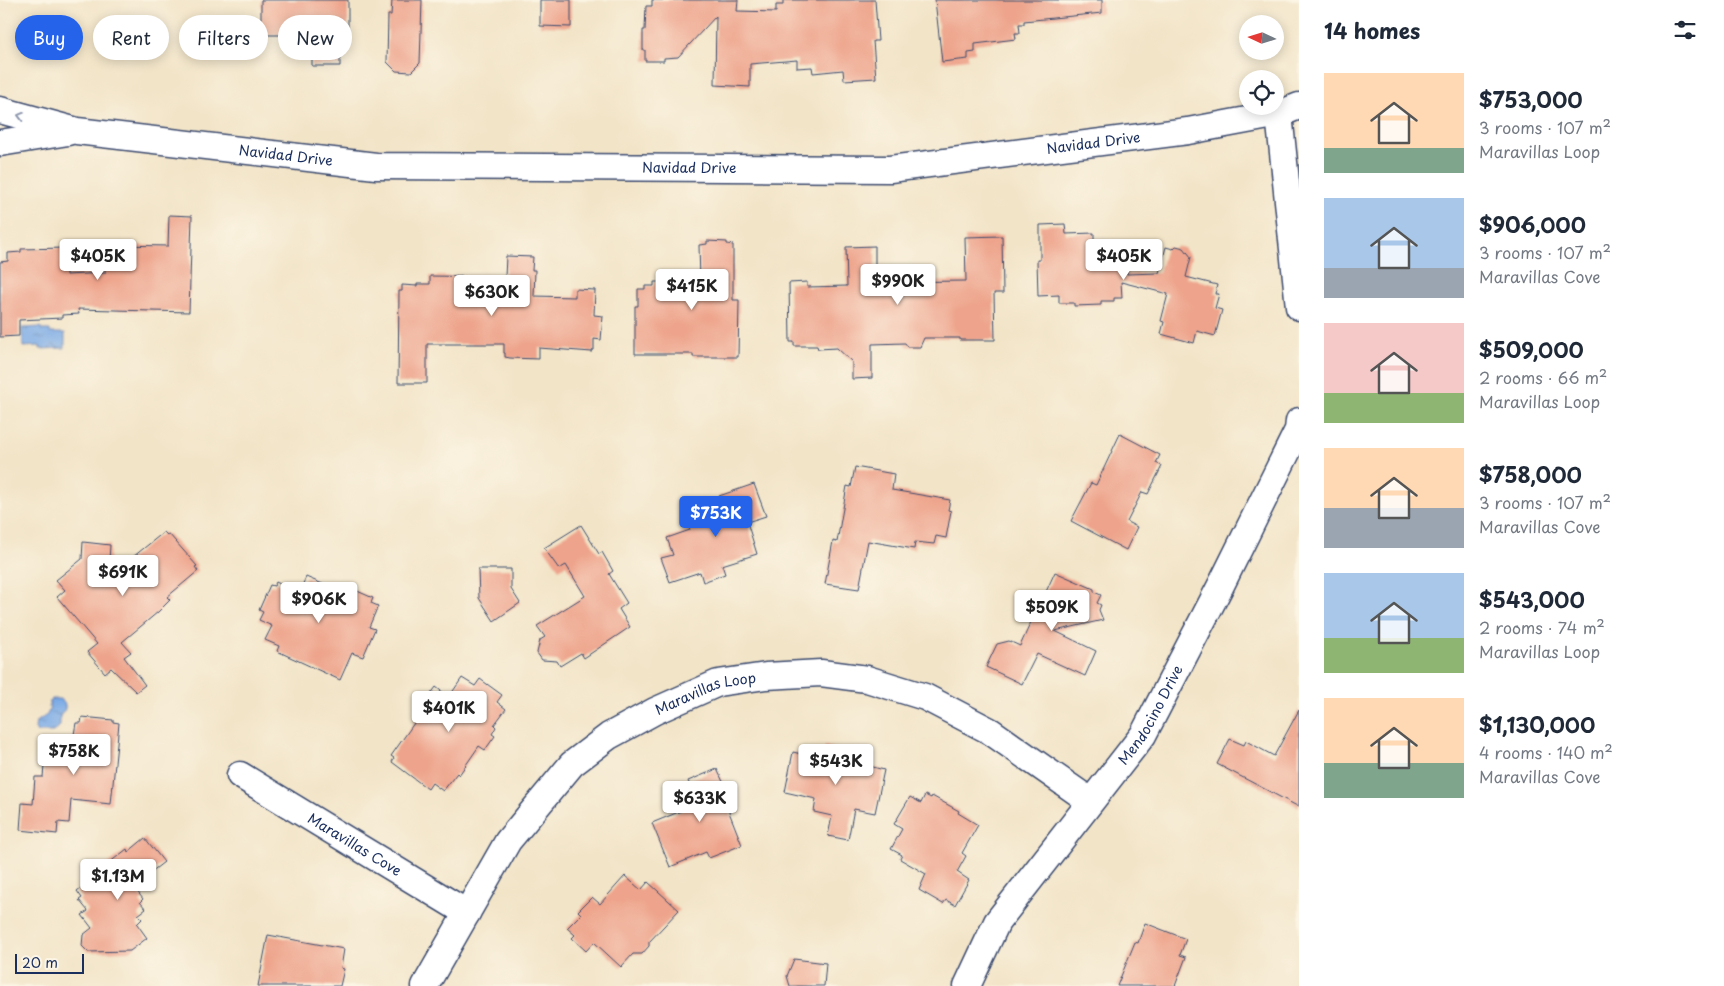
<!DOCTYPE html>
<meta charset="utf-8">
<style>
:root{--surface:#fff;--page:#f2f2f3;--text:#1f2937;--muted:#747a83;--accent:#2563eb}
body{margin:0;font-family:"Playpen Sans",sans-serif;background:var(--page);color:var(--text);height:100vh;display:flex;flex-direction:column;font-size:19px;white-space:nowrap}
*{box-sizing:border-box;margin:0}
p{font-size:16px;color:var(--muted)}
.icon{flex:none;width:28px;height:28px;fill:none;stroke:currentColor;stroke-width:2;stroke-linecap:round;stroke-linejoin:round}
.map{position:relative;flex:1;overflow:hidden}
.sheet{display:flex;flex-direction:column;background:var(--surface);width:425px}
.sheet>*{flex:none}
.top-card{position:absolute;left:15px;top:15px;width:475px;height:45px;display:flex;gap:10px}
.needle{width:32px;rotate:274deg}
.tools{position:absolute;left:1239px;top:15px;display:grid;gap:10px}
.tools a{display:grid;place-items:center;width:45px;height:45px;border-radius:50%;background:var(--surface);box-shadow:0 2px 12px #0003;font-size:25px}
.scale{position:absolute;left:15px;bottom:12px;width:69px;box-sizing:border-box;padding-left:5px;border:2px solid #1b2f5e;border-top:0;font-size:14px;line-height:18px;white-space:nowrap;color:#1b2f5e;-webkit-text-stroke:4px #fcf5e5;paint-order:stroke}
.price{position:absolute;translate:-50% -42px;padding:0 11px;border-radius:5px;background:#fff;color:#222;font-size:16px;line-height:32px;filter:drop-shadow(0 1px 2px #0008)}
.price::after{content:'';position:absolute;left:50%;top:30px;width:15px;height:11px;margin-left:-8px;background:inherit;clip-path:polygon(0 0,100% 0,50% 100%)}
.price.on{background:var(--accent);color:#fff}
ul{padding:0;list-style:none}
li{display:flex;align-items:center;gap:15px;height:125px;padding:0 25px}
li span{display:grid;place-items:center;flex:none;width:140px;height:100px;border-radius:0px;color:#555}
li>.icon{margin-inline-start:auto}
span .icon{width:60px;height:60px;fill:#fffc;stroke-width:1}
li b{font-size:21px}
h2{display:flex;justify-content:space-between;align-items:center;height:60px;padding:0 25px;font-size:21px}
.chip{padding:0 18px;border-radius:22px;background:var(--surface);box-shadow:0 2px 12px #0003;font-size:18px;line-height:45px}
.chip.on{background:var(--accent);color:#fff}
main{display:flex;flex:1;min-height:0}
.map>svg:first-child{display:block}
.water{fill:url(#water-ripples);stroke:#4c6da2}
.building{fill:#eea48c}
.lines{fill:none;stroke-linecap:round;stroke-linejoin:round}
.minor-casing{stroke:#3b4a6e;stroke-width:29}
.minor{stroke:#fff;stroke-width:26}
.oneway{stroke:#8d97ae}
.labels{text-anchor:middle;stroke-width:4;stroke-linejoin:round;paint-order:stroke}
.street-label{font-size:14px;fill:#1b2f5e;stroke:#fcf5e5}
</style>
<main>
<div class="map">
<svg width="1299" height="986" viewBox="0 0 1299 986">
<defs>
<pattern id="water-ripples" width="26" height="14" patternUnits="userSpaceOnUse" patternTransform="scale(1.25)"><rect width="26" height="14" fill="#7cabe6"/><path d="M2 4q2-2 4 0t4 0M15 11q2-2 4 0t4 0" fill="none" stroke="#658cbe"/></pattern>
</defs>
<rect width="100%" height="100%" fill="#fcf5e5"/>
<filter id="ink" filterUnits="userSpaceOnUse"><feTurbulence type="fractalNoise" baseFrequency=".02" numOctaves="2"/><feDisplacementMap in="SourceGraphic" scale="10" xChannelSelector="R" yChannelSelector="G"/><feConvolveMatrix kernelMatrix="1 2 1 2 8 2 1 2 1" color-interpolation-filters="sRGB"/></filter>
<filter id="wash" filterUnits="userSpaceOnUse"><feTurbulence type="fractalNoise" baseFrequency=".0096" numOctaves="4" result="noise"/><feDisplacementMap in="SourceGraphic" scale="20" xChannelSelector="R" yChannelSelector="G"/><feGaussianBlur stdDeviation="1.12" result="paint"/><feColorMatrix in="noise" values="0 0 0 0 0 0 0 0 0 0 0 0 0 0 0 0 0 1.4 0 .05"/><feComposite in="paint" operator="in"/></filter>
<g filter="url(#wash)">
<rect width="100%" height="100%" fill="#f2e4c7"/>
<path class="water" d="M41 327V330H50V333H65V348L40 349V346L23 347 22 328Z
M52 699H60L65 704V709L60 716V726L53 732H37L35 728 36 722 47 715 50 708H49L50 701Z"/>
<g id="blocks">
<path class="building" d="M261 0H348V40H340V66H312V39L288 38V35H261Z
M392 0H422L420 63 411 72 396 71 387 62 388 15H391Z
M540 0H571V27L540 26Z
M652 0H738L737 11 776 12V5H783V0H875L878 41H873L876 78 844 80 843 70 813 73 812 67 797 68V60L750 64V87L715 85 716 16 678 57 664 58V61H645V50H643V30H645L646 6H652Z
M935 0H1102V13L1024 21V24H1019L1020 33H1015L1016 39 975 44V52L968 53V59L942 62Z
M169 215 192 216 189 312 78 309 79 314 62 315V318L19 320V336L0 337V262L8 261V253L21 252V249L65 248 66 275 105 273 106 253H117V245L168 246Z
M1065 224 1066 234 1094 233V244L1108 243V247L1123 246 1124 254H1126L1127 274 1159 273 1166 247 1173 249 1176 246 1184 248 1191 257 1186 277 1217 285 1215 294H1219L1215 308 1222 310 1215 336 1197 331 1194 343 1161 334 1164 322 1161 321 1168 294 1121 282 1122 298H1114V301H1101V305L1074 306V303H1059V295L1038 296 1037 260H1040V225Z
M1002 236 1003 293H994L995 340H960V338H924L920 347H908L905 343 872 344V378L852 379V362L837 348 818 349 817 346H794V342H790L789 283 807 282V287L847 286 846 247 875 246V282L966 281 965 237Z
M707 241 727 242V244L733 245V300H739L738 357H693V354H635V306H638V289H645V286H654V282H668L667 280H700L699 245 707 244Z
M506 256 533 257 532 270H535L534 296 575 297V289L595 290 594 315 603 316 601 340 594 339V350H593L592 352 539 348V359L510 358 505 357V353H504V344H427V383H398L399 291H402V285L417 286V284H430V276L505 277Z
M1120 434 1160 455 1156 463 1162 466 1148 494 1142 492 1127 522 1137 527 1126 550 1071 521 1091 483 1096 485Z
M855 467 894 474 892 490 950 500 948 510 951 511 946 538 936 536 934 544 915 542 914 549 868 541 859 589 825 584 833 541 837 542 847 486 851 487Z
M754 484 766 516 747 522 757 554 722 565 725 574 703 582 700 572 670 582 661 558 673 555 667 538 690 530 688 524 724 512 719 496Z
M581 525 599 554 602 552 613 571 609 574 627 603 619 609 630 627 584 658 581 653 560 666 557 661 542 660 537 653 540 640 545 637 537 626 585 596 566 565 559 569 544 548Z
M164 532 167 535 169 534 197 566 195 567 198 571 167 597 170 600 158 612 122 642 131 652 124 657 145 685 136 692 111 668 105 673 87 652 97 644 57 597 65 590 56 580 82 559 83 542 110 545 108 577Z
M478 569H511V589L520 603 494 621 479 598Z
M1055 572 1094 589V592L1101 595 1097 603 1101 605 1099 610 1103 620 1055 631 1096 651 1085 676 1037 654 1022 684 986 667 997 644 1009 641 1020 646 1031 622 1029 617 1032 610 1039 607Z
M306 577 346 594 347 593 353 595 355 590 373 598 371 603 378 606 369 627 375 629 363 657 352 653 340 680 277 651 279 646 265 640 272 626 259 620 263 612 259 610 270 585 274 586 276 582 286 587 291 584 301 588Z
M462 678 475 686 480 679 502 695 497 702 506 709 494 725 496 727 492 734 495 736 485 750 479 746 459 775 457 773 443 791 432 783 428 789 392 762 394 758 391 756 419 716 416 714 436 687 449 697Z
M1299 710V807L1217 764 1230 739 1244 745 1246 741 1274 756Z
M82 717 113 720V722L119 723 111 804 71 800 69 823 58 822 57 834 20 830 22 803 33 804 35 777H43L46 744 72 746 76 723H81Z
M825 746 847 751 846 753 864 757 862 764 884 770 875 813 854 809 848 840 828 836 832 816 814 812 816 799 785 792 793 752 823 759Z
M717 769 734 805 727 807 742 845 709 858 706 852 670 867 652 823 698 804 688 781Z
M925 795 931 798 932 796 959 811 958 813 978 825 962 853 966 856 957 872 969 880 955 905 946 900 943 904 919 890 926 874 900 859 902 855 891 849 902 829 894 824 910 797 921 803Z
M145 838 164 862 133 886 143 899 140 902 146 909 138 915 142 919 137 924 147 938 130 951 88 952 82 946 83 935 92 928 82 915 88 911 79 900 82 898 77 891 97 875 96 873 127 849 128 852Z
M625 876 641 890 648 882 679 910 649 942V946L642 954H633L621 967 594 942 586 951 572 938 575 935 567 928 581 914 578 911 592 897 600 904Z
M1145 923 1186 939 1180 955 1186 957 1175 986H1117L1135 942 1138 943Z
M268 935 344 949 341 968 344 969 340 986H258Z
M794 959 826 963 824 986H790L787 976Z"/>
</g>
</g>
<g filter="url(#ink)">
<use href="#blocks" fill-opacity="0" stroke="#3b4a6e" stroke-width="1"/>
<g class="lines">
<g class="minor-casing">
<g id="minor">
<path id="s1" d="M0 110 77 131 376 166 890 169 1188 131 1279 114 1299 106"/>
<path d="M1279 114 1299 307"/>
<path d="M0 143 68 132"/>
<path id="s2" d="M240 775 467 913"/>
<path id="s3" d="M425 986 508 841 572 764 609 736 655 711 718 683 766 676 821 673 867 679 925 697 990 731 1090 801"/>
<path id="s4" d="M967 986 997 922 1143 735 1221 585 1298 430 1299 421"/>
</g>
</g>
<use href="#minor" class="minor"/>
</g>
<defs><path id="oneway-chevron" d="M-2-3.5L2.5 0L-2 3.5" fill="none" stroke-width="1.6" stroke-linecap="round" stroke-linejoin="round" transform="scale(1.25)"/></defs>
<use class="oneway" href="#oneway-chevron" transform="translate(21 116) rotate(-165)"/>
</g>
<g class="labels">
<g class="street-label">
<text dy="5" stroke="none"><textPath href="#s1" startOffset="1100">Navidad Drive</textPath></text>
<text dy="5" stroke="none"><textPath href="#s1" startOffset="290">Navidad Drive</textPath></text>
<text dy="5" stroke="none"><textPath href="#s1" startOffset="694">Navidad Drive</textPath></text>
<text dy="5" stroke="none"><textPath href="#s3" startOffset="420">Maravillas Loop</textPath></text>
<text dy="5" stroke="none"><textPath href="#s4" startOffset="329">Mendocino Drive</textPath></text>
<text dy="5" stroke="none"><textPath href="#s2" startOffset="134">Maravillas Cove</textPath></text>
</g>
</g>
</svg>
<div class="tools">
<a><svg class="needle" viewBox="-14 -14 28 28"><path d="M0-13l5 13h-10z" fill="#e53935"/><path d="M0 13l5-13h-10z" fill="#747a83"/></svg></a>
<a><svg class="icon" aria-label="locate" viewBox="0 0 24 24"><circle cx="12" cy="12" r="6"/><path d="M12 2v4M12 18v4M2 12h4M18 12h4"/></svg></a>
</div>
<div class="scale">20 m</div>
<b class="price" style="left:98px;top:281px">$405K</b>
<b class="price" style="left:1124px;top:281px">$405K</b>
<b class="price" style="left:898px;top:306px">$990K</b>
<b class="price" style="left:692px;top:311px">$415K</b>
<b class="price" style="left:492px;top:317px">$630K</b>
<b class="price on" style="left:716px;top:538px">$753K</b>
<b class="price" style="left:123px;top:597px">$691K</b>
<b class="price" style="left:319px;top:624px">$906K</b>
<b class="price" style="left:1052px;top:632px">$509K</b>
<b class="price" style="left:449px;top:733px">$401K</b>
<b class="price" style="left:74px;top:776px">$758K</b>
<b class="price" style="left:836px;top:786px">$543K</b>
<b class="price" style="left:700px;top:823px">$633K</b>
<b class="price" style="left:118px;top:901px">$1.13M</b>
<div class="top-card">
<a class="chip on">Buy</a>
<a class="chip">Rent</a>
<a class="chip">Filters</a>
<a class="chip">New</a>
</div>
</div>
<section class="sheet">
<h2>14 homes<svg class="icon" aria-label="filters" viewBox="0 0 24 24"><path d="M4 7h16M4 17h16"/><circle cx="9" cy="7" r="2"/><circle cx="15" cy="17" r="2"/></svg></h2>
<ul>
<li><span style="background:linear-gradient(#ffd9b3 75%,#7fa58c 0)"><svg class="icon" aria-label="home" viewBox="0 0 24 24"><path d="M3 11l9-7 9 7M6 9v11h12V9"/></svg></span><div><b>$753,000</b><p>3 rooms · 107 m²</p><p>Maravillas Loop</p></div></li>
<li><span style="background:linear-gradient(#a9c7e8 70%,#9aa5b1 0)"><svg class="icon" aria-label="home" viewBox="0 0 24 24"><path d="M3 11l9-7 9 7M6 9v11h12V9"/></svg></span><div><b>$906,000</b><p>3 rooms · 107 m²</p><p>Maravillas Cove</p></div></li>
<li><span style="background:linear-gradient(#f6c9c9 70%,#8fb573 0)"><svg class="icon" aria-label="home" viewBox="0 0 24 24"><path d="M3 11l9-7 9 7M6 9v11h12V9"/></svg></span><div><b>$509,000</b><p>2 rooms · 66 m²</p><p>Maravillas Loop</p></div></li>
<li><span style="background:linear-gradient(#ffd9b3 60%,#9aa5b1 0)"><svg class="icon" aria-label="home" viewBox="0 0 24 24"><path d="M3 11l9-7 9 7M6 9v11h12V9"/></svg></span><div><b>$758,000</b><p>3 rooms · 107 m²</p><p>Maravillas Cove</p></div></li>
<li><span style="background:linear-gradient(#a9c7e8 65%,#8fb573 0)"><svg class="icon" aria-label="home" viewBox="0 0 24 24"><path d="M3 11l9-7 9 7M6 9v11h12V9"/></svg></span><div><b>$543,000</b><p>2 rooms · 74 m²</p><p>Maravillas Loop</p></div></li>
<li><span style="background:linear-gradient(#ffd9b3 65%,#7fa58c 0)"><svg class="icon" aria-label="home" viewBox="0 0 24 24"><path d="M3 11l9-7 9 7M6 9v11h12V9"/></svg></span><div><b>$1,130,000</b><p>4 rooms · 140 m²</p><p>Maravillas Cove</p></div></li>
</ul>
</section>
</main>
